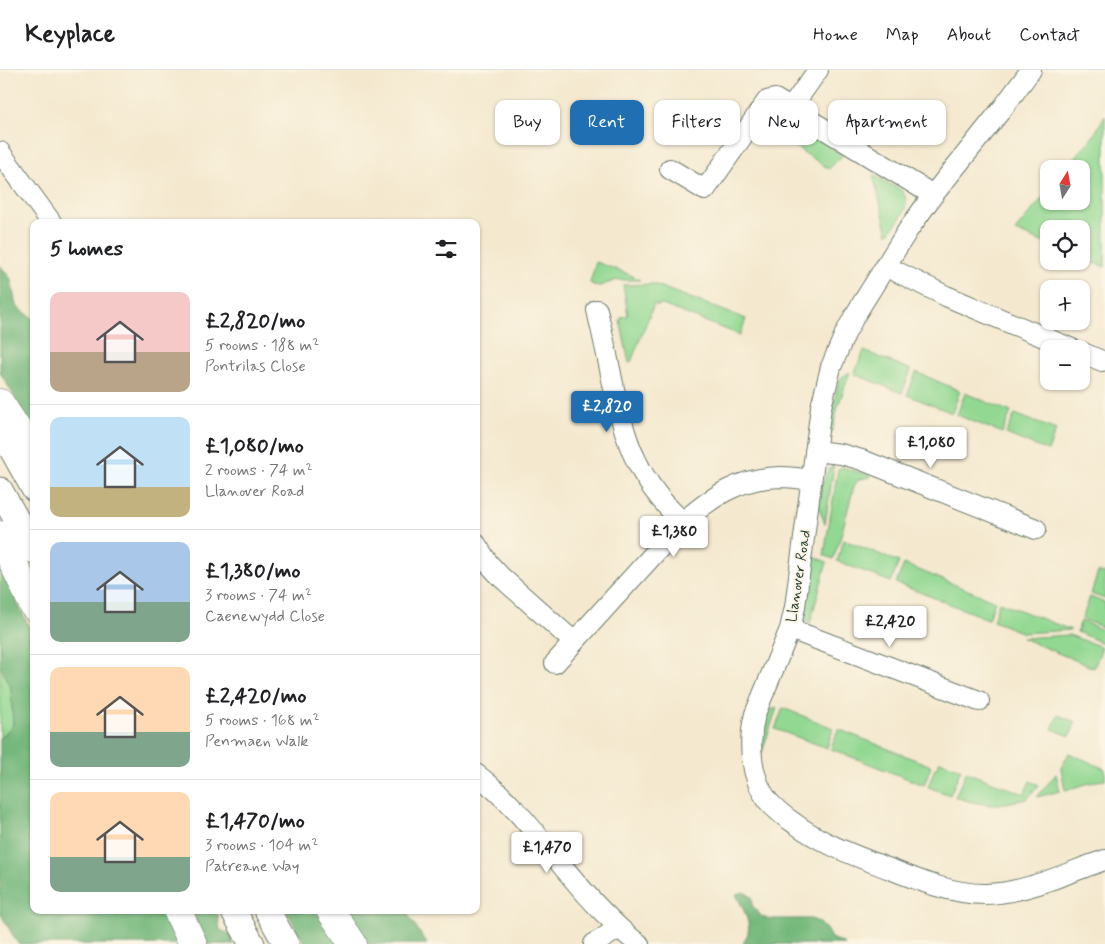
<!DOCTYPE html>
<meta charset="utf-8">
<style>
:root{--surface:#fff;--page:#f2f2f2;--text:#202124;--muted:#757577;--line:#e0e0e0;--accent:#1f6fb2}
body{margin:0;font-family:Mynerve,sans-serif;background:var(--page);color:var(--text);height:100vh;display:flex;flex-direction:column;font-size:19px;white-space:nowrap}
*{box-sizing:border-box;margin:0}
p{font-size:16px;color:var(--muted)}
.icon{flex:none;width:28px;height:28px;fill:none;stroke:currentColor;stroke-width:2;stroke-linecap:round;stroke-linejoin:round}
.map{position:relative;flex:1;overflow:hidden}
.drawer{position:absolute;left:30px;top:149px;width:450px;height:695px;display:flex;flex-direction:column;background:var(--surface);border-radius:10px;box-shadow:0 1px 4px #0004}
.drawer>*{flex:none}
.banner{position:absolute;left:495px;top:30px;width:475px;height:45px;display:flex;gap:10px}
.needle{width:32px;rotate:11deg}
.buttons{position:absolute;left:1040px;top:90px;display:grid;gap:10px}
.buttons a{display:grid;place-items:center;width:50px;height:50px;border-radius:10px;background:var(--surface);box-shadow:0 1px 4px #0004;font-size:25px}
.price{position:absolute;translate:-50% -42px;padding:0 11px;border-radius:5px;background:#fff;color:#222;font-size:16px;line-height:32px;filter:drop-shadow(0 1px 2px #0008)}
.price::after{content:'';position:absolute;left:50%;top:30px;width:15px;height:11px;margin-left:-8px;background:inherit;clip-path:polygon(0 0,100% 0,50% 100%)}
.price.active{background:var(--accent);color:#fff}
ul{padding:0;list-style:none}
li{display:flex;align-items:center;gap:15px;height:125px;padding:0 20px}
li+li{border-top:1px solid var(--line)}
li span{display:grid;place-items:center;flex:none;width:140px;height:100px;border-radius:10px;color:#555}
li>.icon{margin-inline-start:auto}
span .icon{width:60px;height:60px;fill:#fffc;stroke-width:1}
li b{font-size:21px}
h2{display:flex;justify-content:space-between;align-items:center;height:60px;padding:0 20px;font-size:21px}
.pill{padding:0 18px;border-radius:10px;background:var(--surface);box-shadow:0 1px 4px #0004;font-size:18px;line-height:45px}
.pill.active{background:var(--accent);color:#fff}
header{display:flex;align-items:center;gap:30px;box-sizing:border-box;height:70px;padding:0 25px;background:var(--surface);border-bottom:1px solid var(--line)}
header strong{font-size:24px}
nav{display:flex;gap:28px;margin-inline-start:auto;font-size:18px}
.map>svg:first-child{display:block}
.green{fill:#92d892;stroke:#588a63}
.forest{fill:#75b87c;stroke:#4a7a58}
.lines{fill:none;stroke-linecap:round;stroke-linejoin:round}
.minor-casing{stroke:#6a796a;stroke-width:22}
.major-casing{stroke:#6a796a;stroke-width:27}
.highway-casing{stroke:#6a796a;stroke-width:29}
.minor{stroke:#fff;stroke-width:20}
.major{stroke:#fff;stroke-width:25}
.highway{stroke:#fff;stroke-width:28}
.labels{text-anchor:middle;stroke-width:4;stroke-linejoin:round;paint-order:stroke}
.street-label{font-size:15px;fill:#1f3d34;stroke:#fcf5e5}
</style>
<header>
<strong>Keyplace</strong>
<nav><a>Home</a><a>Map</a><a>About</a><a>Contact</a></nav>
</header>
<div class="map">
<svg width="1105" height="874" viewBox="0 0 1105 874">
<rect width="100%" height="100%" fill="#fcf5e5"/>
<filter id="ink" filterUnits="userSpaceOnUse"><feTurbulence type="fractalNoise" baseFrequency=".02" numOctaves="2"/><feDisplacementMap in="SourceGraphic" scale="10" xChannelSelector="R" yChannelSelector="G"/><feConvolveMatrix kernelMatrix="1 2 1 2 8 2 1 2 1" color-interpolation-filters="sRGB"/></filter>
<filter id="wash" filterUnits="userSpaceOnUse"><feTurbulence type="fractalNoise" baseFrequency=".0096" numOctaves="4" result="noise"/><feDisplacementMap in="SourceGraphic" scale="20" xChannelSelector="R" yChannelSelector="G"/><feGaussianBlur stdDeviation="1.12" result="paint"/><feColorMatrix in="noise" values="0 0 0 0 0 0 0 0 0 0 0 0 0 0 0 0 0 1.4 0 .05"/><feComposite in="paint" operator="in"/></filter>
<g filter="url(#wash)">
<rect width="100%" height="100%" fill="#f4e9cf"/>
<path class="green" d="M772 41 843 85 829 99 762 55Z
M1105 45V197L1081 188V159H1049V175L1015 161 1049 120V131H1081V99H1066L1094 65Z
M873 105 901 120C915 135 897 152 888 164Z
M596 192 628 204 640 210H617L597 217 590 213Z
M653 214 746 249 740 265 660 234 659 236 654 234 631 292 629 293 620 250 622 247 628 245 623 215Z
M864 281 911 300 902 323 854 304Z
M850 302 838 336 832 363 829 358V351L839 311 842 307Z
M916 302 960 321 952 343 907 325Z
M965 323 1011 342 1002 363 957 345Z
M1015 344 1056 360 1048 381 1006 364Z
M834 396 825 454 819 438 821 417 826 404 830 398Z
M842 397 871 406V407L859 409 854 416 840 469 833 489 824 485 838 399Z
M844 470 899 492 891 512 837 491Z
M815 487 827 492 810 553H808C801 538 809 509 812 492Z
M904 494 995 531 988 549 896 513Z
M1098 502 1105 504V529L1091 524Z
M1090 527 1105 533V558L1082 549Z
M999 532 1071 560 1023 563 993 551Z
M1081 551 1105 561V568L1103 573 1077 562Z
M1069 565 1102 577 1094 598 1022 568Z
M0 595 11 617 13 655 0 669Z
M777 638 765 673 762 683H761L762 665 767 641Z
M783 638 833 658 827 678 775 659Z
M1058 645 1076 652 1070 666 1052 659Z
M838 659 931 696 924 715 831 679Z
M1069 683 1105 699V710L1097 711 1065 720 1061 698Z
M940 691 961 699 950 725 928 717 935 698H937Z
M966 702 1024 724 1030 711 1039 715 1027 729 1006 733 990 735 972 732 955 727Z
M1056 704 1060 721 1037 727Z"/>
<path class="forest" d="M0 195 11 209 16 236 34 249V360L0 302Z
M0 497 34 567V840H162L178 874H18L0 843V669L13 655 11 617 0 595Z
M744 822 752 827V835L762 847 769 849H811L819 852 826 859 831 868 845 874H743C744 871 747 867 748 863 751 850 741 836 736 824Z
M191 840H217L220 860 230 864 234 874H207Z
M286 840H318L341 874H305Z
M345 840H405L427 874H368Z"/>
</g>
<g filter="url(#ink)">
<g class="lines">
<g class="minor-casing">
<path id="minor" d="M1031 0 1002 39 933 125 908 160 855 245 845 264 831 297 821 337 795 537 790 559 755 644C748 672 750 707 768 731 776 740 785 747 794 753 824 775 856 786 890 799 920 811 952 824 985 824 1024 824 1068 802 1105 790
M791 38 818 0
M0 82 51 152
M670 99 705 120 767 31 775 29 933 125
M885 196 946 226 1072 279
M597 240C603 267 609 293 614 319 620 343 625 369 637 392 648 415 664 435 683 452
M1081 282 1102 291
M815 381 841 384 862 390 1036 459
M476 474 488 493 501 507 574 572
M790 559 979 631
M555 593 683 452C713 426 739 408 780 407 790 407 801 409 811 409
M476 704C528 743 561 802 607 846 617 856 627 866 639 874
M594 874 619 858"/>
</g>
<g class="major-casing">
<path id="major" d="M0 358 34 419
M0 420 34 481
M233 840 252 874
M267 840 286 874"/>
</g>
<g class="highway-casing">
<path id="highway" d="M0 333 34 385
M0 465 34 537
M177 840 193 874
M330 840 353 874"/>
</g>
<use href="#minor" class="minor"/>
<use href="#major" class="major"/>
<use href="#highway" class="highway"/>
</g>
</g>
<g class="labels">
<g class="street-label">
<text transform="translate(798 506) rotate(-81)" y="5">Llanover Road</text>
</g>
</g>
</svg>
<div class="buttons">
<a><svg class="needle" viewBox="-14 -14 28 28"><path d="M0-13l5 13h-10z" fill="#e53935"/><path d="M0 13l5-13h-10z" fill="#757577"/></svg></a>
<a><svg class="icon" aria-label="locate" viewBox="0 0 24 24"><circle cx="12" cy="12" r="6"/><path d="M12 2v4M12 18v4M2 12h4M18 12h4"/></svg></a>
<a>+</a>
<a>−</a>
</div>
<b class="price active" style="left:607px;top:363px">£2,820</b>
<b class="price" style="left:931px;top:399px">£1,080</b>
<b class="price" style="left:674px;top:488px">£1,380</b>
<b class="price" style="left:890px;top:578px">£2,420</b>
<b class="price" style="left:547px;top:804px">£1,470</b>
<div class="banner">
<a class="pill">Buy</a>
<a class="pill active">Rent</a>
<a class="pill">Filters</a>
<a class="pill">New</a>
<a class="pill">Apartment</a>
</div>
<section class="drawer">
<h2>5 homes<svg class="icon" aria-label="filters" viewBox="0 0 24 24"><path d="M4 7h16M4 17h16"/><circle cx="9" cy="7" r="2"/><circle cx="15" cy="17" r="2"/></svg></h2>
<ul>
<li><span style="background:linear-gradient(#f6c9c9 60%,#b9a48a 0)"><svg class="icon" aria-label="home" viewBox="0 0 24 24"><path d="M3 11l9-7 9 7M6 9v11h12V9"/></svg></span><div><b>£2,820/mo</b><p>5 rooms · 188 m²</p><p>Pontrilas Close</p></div></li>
<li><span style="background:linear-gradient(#bfe0f5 70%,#c2b280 0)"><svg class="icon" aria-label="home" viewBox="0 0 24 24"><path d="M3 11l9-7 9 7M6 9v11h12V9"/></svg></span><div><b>£1,080/mo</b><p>2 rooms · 74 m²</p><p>Llanover Road</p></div></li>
<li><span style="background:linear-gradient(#a9c7e8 60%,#7fa58c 0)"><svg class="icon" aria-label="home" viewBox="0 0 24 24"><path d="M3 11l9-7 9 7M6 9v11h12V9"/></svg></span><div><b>£1,380/mo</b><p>3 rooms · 74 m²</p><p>Caenewydd Close</p></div></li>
<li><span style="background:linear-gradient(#ffd9b3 65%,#7fa58c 0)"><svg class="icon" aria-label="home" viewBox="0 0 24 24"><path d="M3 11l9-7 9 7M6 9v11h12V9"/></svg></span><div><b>£2,420/mo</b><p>5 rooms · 168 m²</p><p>Penmaen Walk</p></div></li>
<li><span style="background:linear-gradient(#ffd9b3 65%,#7fa58c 0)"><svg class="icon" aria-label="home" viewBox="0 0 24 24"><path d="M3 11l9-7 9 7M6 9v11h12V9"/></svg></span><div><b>£1,470/mo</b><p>3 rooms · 104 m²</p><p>Patreane Way</p></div></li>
</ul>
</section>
</div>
